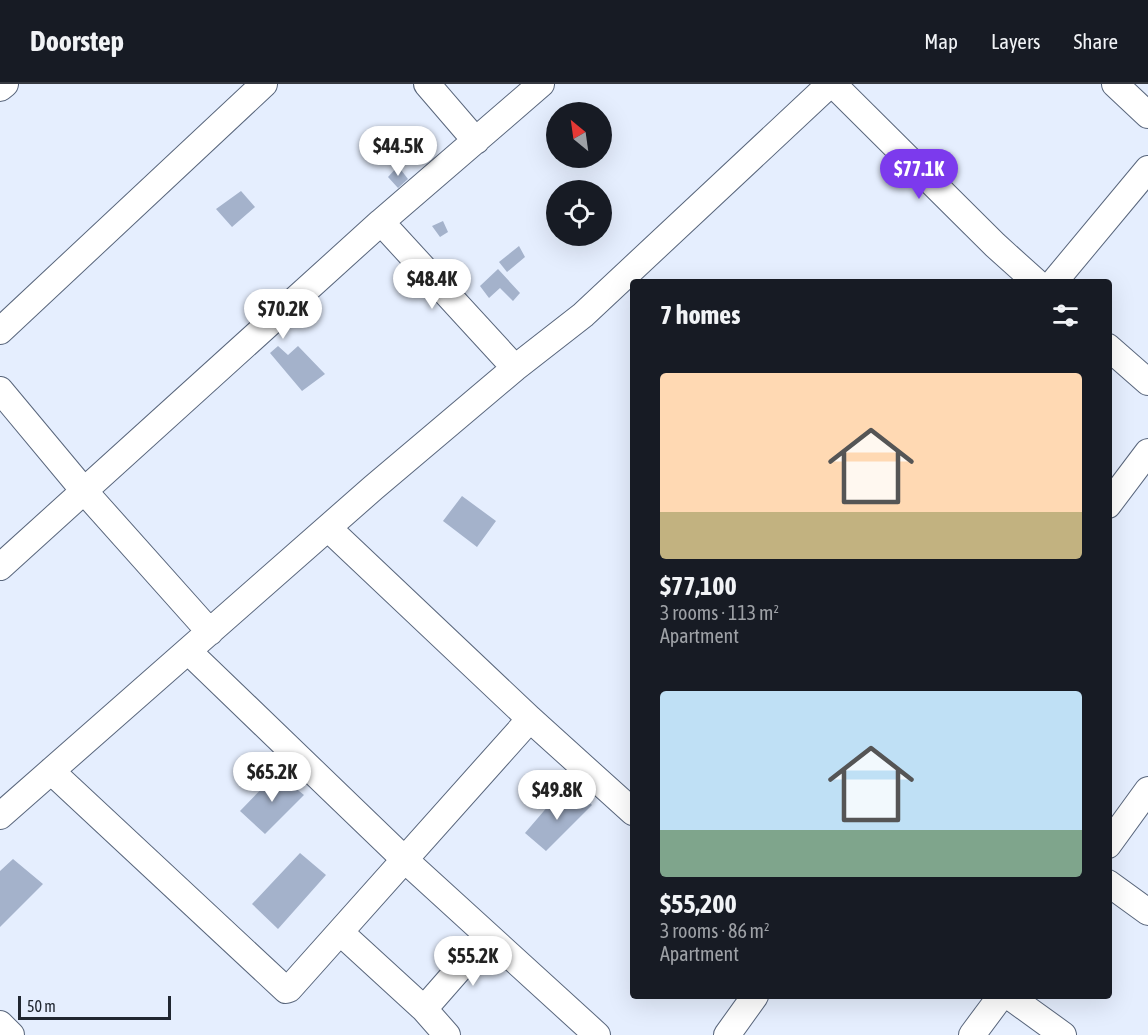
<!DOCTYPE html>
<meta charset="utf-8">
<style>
:root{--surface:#171b24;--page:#20242c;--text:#f1f3f6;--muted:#9ea1a6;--line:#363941;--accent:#7c3aed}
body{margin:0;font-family:"Asap Condensed",sans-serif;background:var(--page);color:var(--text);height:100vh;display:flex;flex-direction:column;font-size:22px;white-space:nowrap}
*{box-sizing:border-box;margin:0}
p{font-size:20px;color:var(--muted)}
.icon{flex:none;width:33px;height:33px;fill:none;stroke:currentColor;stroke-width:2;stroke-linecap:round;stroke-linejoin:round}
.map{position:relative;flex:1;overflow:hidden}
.panel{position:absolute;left:630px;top:195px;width:482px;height:720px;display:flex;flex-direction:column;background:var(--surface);border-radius:6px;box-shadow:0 6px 24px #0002}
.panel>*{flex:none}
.needle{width:39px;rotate:331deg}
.fabs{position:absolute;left:546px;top:18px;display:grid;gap:12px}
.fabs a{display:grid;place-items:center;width:66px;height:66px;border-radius:50%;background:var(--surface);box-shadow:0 6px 24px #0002;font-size:30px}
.scale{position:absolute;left:18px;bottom:15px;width:153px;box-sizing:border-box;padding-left:6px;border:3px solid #202630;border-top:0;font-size:16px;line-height:21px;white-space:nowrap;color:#202630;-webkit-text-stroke:4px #e5eefe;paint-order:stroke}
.price{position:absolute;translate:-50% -51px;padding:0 14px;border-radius:21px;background:#fff;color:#222;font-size:20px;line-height:39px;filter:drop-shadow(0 2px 3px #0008)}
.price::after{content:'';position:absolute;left:50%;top:36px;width:18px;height:14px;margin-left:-9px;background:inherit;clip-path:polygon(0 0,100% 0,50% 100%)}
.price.current{background:var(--accent);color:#fff}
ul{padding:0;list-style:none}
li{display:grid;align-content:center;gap:12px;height:318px;padding:0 30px}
li span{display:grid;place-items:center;height:186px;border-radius:6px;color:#555}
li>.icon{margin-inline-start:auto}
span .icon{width:108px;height:108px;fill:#fffc;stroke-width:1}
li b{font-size:26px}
h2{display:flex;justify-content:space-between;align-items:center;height:72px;padding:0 30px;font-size:26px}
header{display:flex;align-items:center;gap:36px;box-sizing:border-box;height:84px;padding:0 30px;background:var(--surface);border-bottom:2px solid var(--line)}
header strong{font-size:28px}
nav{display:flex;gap:33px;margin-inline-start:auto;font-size:21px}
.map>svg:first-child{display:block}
.building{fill:#a4b2cb}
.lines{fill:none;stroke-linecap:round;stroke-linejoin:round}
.minor-casing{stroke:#59667c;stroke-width:28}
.minor{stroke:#fff;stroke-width:26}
</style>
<header>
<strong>Doorstep</strong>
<nav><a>Map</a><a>Layers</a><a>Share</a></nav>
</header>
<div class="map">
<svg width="1148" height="951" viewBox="0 0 1148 951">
<rect width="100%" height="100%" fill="#e5eefe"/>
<path class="building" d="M398 82 408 95 398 104 388 93Z
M241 107 255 123 232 143 216 125Z
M443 137 448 148 440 153 432 142Z
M519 162 525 173 507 188 499 178Z
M498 185 520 209 513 217 500 204 489 214 480 202Z
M278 262 288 271 298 262 325 290 302 307 270 269Z
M462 412 496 437 477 463 443 437Z
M277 689 304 711 265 750 240 727Z
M581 710 592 721 546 767 525 749 555 714 567 723Z
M300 769 326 791 278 845 252 820Z
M13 775 43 800 0 843V787Z"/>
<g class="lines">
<g class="minor-casing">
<path id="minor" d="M427 0 476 57
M833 0 995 161 1036 198
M1115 0 1148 31
M0 4 5 0
M381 138 515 284
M1054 198 1148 85
M0 247 264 0
M1108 263 1148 298
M0 306 85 408 210 548
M1108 421 1148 368
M328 444 530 635 633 728
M0 483 381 138 541 0
M188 567 404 775 597 951
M51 687 286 906 289 905 530 635
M0 732 373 404 515 284 583 231 830 0
M1108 761 1148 706
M1108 799 1148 828
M341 849 424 925 447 951
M1009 912 1063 951
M424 925 488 852
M0 940 11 951
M727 951 755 912
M972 951 1001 912"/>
</g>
<use href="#minor" class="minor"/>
</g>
</svg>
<div class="fabs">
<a><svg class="needle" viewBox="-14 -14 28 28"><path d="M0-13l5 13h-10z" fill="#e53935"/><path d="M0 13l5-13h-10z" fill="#9ea1a6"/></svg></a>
<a><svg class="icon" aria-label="locate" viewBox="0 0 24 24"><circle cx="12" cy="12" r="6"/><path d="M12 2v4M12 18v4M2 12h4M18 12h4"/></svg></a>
</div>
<div class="scale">50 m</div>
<b class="price" style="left:398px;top:93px">$44.5K</b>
<b class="price current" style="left:919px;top:116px">$77.1K</b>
<b class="price" style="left:432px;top:226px">$48.4K</b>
<b class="price" style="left:283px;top:256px">$70.2K</b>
<b class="price" style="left:272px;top:719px">$65.2K</b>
<b class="price" style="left:557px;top:737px">$49.8K</b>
<b class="price" style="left:473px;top:903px">$55.2K</b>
<section class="panel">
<h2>7 homes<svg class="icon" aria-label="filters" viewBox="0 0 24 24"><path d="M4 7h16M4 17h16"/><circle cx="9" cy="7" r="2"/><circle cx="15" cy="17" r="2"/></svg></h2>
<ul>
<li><span style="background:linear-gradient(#ffd9b3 75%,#c2b280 0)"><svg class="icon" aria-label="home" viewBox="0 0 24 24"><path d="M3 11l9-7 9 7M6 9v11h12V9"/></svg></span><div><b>$77,100</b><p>3 rooms · 113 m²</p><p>Apartment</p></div></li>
<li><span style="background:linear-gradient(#bfe0f5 75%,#7fa58c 0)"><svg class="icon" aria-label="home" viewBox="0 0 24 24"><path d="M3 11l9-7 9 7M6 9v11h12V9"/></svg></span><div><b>$55,200</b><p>3 rooms · 86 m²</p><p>Apartment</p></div></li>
</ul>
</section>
</div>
